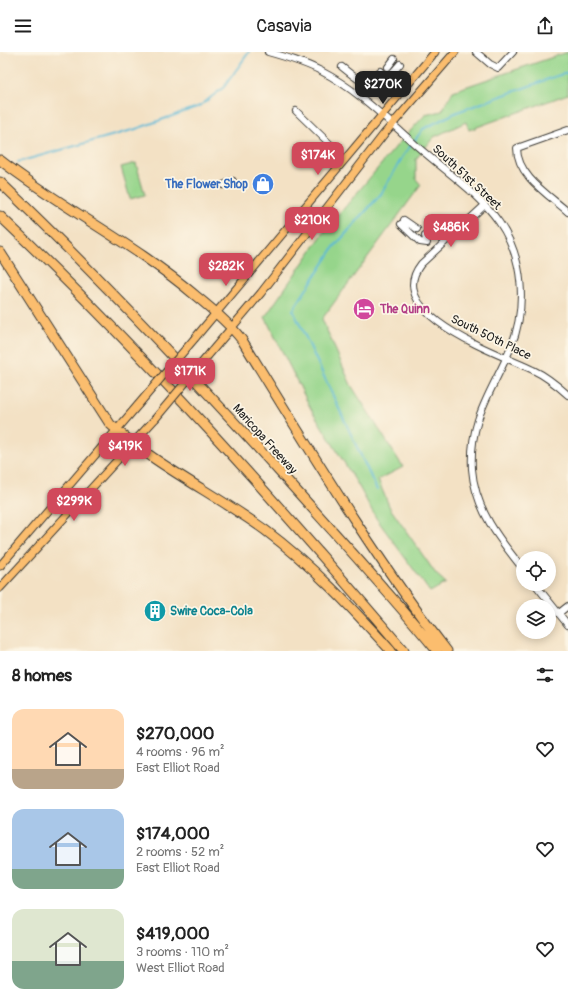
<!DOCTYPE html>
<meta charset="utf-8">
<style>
:root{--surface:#fff;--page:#f2f2f2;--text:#222;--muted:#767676;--accent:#d1495b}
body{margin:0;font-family:Pangolin,sans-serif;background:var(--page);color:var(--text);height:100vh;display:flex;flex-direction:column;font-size:15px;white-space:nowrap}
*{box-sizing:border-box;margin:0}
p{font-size:13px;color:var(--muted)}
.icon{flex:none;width:22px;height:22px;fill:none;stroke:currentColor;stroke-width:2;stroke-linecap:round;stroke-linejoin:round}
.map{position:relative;height:599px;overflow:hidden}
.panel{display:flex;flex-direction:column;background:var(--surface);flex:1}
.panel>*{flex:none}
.controls{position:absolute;left:516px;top:499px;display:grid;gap:8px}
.controls a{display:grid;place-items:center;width:40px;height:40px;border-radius:50%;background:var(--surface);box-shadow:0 2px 10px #0003;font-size:20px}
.price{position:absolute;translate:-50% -34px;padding:0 9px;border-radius:8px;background:var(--accent);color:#fff;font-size:13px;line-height:26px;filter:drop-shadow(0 1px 2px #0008)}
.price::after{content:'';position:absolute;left:50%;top:24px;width:12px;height:9px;margin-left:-6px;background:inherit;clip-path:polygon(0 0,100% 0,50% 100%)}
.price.active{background:#222;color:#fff}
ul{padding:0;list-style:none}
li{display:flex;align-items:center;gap:12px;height:100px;padding:0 12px}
li span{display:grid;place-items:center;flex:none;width:112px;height:80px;border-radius:12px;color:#555}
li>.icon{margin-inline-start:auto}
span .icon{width:48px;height:48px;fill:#fffc;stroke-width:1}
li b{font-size:17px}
h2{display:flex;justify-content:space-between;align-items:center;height:48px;padding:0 12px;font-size:17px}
header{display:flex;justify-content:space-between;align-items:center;height:52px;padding:0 12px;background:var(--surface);font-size:18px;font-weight:600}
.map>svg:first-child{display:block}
.green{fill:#96d58b;stroke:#597854}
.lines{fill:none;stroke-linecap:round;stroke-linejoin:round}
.stream{stroke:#58b8d6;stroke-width:2}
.minor-tunnel{stroke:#c8baa2;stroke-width:6;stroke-dasharray:6 3;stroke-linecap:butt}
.minor-casing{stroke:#3c3a35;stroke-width:8}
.major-casing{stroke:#3c3a35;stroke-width:9}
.highway-casing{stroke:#3c3a35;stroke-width:11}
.minor{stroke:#fff;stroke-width:6}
.major{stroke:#fbbd6e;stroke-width:7}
.highway{stroke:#fbbd6e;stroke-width:9}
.major-bridge-casing{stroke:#3c3a35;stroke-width:9;stroke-linecap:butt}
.major-bridge{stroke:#fbbd6e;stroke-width:7}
.labels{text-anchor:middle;stroke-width:3.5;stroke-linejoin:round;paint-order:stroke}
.street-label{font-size:12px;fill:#1c1c1c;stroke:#fcf5e5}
.shop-label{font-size:12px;font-weight:bold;fill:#366cbe;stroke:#fcf5e5;text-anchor:end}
.hotel-label{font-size:12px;font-weight:bold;fill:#b23c85;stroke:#fcf5e5;text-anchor:start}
.culture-label{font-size:12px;font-weight:bold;fill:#0d838f;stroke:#fcf5e5;text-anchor:start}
</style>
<header><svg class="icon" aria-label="menu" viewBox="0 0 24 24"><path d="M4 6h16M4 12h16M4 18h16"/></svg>Casavia<svg class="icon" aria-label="share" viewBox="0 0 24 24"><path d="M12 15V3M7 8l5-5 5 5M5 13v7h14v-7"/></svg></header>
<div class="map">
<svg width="568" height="599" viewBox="0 0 568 599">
<rect width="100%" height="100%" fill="#fcf5e5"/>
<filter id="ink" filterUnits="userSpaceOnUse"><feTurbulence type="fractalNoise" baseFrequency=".025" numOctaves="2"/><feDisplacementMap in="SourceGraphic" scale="8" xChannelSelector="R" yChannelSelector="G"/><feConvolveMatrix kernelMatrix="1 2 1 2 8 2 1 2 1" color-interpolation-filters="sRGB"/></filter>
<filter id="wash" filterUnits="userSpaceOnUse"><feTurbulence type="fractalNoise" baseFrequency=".012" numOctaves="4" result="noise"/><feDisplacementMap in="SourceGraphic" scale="16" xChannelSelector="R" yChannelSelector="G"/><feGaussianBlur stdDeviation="0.9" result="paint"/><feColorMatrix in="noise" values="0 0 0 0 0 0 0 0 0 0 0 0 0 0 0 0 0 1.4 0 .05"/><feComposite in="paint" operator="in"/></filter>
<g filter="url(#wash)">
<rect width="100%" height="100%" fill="#f3e1c4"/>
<path class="green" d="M568 0V42L469 78 466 70 434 85 416 107V127L421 133 322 267 351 333 403 415 378 428 390 456 436 522 446 531 430 540 376 466 358 433 311 357 265 265 325 179 399 91 425 63 442 59 453 39Z
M136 111 145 143 130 147 121 115Z"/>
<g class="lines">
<path class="stream" d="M18 110 136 77 200 54 224 35 249 0
M377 438 293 258 334 195 381 142 403 104 423 77 457 60 568 20"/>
</g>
</g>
<g filter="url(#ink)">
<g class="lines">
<path class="minor-tunnel" d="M382 21 388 15"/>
<g class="minor-casing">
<path id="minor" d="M268 0C286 5 304 10 321 19 358 38 387 68 418 95 445 119 478 140 499 170 524 206 527 255 511 295 493 339 469 365 472 417 475 457 499 487 523 517
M476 0 490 12 498 16 513 0
M342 15C369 37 376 41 400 12
M388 15 394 7
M367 33 380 19
M296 59 331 93 318 109
M568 78 517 96C517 124 549 143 568 160
M223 133 233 129
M485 153 421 212C381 263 503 303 533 318 546 324 557 333 568 343
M404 168 417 177
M401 172 420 190 427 191 425 184
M535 532 568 573
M559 561 568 554"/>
</g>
<g class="major-casing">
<path id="major" d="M195 286 435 0
M211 300 261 241 384 82 455 0
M0 514 138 353
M0 536 155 367"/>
</g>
<g class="highway-casing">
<path id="highway" d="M0 108C63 157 135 192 196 244 212 257 229 271 242 288 307 393 371 501 447 599
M0 130C99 225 194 325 286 427 337 484 389 540 437 599
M0 164C143 300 276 449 404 599
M0 200 110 372C155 413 215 442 265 478 312 513 352 556 391 599"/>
</g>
<use href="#minor" class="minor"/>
<use href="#major" class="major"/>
<use href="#highway" class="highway"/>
<g class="major-bridge-casing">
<path id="major-bridge" d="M138 353 195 286
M155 367 211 300"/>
</g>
<use href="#major-bridge" class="major-bridge"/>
</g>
</g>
<defs>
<g id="shop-disc" transform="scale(1.15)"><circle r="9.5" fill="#3f7fe0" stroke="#fcf5e5"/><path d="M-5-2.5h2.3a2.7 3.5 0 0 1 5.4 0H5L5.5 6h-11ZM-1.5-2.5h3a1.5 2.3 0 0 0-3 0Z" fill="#fff"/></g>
<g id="hotel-disc" transform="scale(1.15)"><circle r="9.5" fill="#d1479c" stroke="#fcf5e5"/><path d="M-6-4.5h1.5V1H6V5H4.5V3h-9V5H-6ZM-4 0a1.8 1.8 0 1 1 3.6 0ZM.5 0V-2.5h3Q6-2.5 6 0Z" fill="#fff"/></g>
<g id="building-disc" transform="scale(1.15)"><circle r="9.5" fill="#0f9aa8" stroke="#fcf5e5"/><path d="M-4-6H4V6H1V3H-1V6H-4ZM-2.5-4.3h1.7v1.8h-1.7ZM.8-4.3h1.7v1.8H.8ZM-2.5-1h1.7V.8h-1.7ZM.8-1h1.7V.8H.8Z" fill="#fff"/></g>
</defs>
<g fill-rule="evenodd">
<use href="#shop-disc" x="263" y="132"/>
<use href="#hotel-disc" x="364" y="257"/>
<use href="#building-disc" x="155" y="559"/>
</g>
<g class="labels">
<g class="street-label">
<text transform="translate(467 125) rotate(43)" y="4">South 51st Street</text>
<text transform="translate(491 285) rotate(26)" y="4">South 50th Place</text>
<text transform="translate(265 387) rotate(48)" y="4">Maricopa Freeway</text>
</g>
<g class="shop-label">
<text x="248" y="136">The Flower Shop</text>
</g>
<g class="hotel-label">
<text x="380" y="261">The Quinn</text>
</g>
<g class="culture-label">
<text x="170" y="563">Swire Coca-Cola</text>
</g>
</g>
</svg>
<div class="controls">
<a><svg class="icon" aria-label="locate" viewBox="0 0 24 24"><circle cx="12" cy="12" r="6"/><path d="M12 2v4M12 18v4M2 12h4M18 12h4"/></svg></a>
<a><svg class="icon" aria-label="layers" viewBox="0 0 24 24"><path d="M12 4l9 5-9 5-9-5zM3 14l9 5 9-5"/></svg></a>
</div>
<b class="price active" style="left:383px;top:53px">$270K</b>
<b class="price" style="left:318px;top:124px">$174K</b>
<b class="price" style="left:312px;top:189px">$210K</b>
<b class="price" style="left:451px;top:196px">$486K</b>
<b class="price" style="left:226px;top:235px">$282K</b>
<b class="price" style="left:190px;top:340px">$171K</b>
<b class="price" style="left:125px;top:415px">$419K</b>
<b class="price" style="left:74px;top:470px">$299K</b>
</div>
<section class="panel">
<h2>8 homes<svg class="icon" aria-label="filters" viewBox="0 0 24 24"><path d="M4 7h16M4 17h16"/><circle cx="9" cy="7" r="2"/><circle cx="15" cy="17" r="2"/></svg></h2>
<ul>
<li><span style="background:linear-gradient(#ffd9b3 75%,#b9a48a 0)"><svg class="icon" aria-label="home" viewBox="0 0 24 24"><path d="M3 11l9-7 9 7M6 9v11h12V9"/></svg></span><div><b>$270,000</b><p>4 rooms · 96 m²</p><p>East Elliot Road</p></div><svg class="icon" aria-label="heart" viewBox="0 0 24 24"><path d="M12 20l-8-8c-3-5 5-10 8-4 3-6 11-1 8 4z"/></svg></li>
<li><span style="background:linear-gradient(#a9c7e8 75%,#7fa58c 0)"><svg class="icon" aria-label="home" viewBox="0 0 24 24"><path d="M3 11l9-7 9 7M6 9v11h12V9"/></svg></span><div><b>$174,000</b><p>2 rooms · 52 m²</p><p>East Elliot Road</p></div><svg class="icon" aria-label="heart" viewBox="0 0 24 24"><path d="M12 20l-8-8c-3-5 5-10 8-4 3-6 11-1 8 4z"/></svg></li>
<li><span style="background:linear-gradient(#dfe7d0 65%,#7fa58c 0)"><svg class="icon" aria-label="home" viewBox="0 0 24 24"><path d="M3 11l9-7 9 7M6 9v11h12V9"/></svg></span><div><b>$419,000</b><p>3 rooms · 110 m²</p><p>West Elliot Road</p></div><svg class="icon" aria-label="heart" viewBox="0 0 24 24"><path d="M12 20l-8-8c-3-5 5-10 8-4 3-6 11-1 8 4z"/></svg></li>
</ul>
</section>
